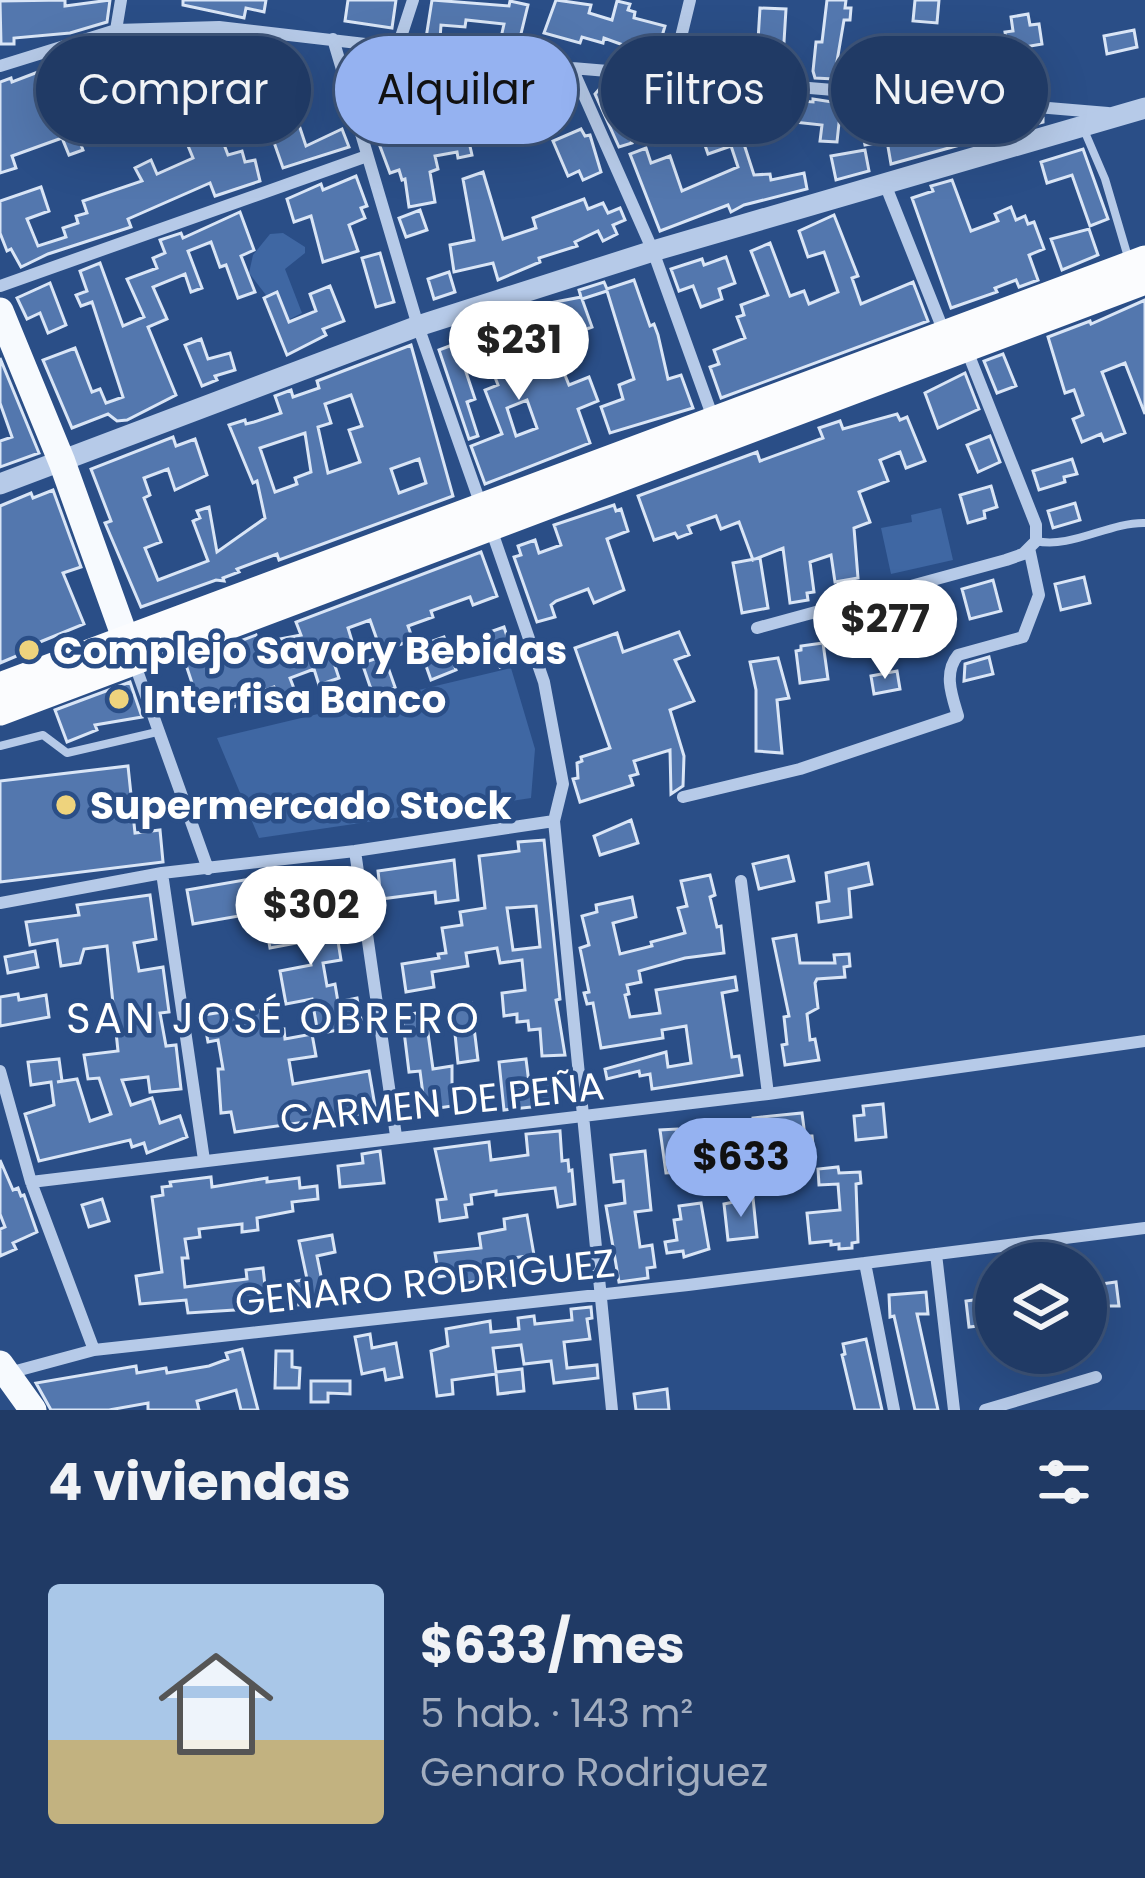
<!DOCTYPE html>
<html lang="es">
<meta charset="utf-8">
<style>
:root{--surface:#203a65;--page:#28416b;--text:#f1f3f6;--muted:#a2adbf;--line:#3d5479;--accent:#95b2f1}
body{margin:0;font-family:Poppins,sans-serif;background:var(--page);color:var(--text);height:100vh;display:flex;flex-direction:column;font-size:45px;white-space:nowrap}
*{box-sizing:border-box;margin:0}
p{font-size:39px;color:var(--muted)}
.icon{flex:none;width:66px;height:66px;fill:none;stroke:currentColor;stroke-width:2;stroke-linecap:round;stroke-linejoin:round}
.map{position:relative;height:1410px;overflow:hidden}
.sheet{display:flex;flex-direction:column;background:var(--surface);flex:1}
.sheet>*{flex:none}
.guide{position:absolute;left:36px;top:36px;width:1074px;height:108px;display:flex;gap:24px}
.tools{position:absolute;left:975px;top:1242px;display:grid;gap:24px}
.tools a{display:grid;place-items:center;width:132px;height:132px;border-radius:50%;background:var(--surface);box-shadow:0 12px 48px #0002,0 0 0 3px var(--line);font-size:60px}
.price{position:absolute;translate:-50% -102px;padding:0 27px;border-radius:42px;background:#fff;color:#222;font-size:39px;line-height:78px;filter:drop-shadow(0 3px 6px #0008)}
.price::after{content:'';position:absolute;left:50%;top:72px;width:36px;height:27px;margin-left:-18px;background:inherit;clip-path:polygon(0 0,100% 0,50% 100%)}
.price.on{background:var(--accent);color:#111}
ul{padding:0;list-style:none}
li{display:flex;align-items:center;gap:36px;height:300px;padding:0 48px}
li+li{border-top:3px solid var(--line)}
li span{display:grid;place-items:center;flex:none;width:336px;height:240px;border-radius:12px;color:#555}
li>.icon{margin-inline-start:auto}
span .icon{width:144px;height:144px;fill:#fffc;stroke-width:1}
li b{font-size:51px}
h2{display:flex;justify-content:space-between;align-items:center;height:144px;padding:0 48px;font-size:51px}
.pill{padding:0 42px;border-radius:54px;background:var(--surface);box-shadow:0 12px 48px #0002,0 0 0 3px var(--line);font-size:42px;line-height:108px}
.pill.on{background:var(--accent);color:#111}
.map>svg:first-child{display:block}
.green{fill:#3f67a3}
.building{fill:#5377ae;stroke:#d9e5f6;stroke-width:3;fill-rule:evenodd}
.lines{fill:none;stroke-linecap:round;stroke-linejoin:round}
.service{stroke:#b6cae8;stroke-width:8}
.minor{stroke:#b6cae8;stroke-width:12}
.tertiary{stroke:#b6cae8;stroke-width:21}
.primary{stroke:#f7fafe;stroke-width:27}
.trunk{stroke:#fbfcfe;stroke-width:27}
.poi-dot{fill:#eed37d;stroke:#2a4e87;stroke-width:4.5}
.labels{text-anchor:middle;stroke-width:9;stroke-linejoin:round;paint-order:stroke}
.poi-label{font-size:39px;font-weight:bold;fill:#fff;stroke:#2a4e87;text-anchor:start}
.street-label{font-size:39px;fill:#fff;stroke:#2a4e87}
.neighbourhood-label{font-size:42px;letter-spacing:3px;fill:#fff;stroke:#2a4e87}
</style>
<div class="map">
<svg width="1145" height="1410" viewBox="0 0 1145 1410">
<rect width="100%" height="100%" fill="#2a4e87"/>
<path class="green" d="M283 233 305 247V253L285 269 302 313 286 321 249 273 253 255 270 234Z
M941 508 953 560 891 574 881 528 912 522 911 515Z
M511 668 535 749 531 798 259 838 217 738Z"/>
<path class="building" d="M65 0V6L110 0 107 22 70 33 14 38V44H1L0 1Z
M183 0H266L264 12 246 8 244 18 183 5Z
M348 0H396L392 28 345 21Z
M432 0 509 6 510 1 528 5 518 46 500 42 504 24 466 20 465 27 441 25 440 39 426 38Z
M556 0 591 5 589 13 612 20 617 1 630 4 628 10 635 12 634 18 665 26 656 57 604 38 603 43 582 37 580 43 544 33Z
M827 0H846L845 8H851L850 20H844L834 79 815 78 813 71 816 42H822Z
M915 0H939L937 23 913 21Z
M760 8 786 9 782 75 756 73Z
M1028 14 1030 25 1039 24 1042 44 1008 50 1005 32 1013 31 1011 17Z
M1134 30 1137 47 1107 54 1104 36Z
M219 40 263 43 268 54 278 49 286 68 251 84 260 120 279 113 284 127 298 122 306 146 342 129 349 147 283 168 270 131 253 137 232 82 215 90 199 52Z
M95 51 109 84 94 90 80 57Z
M175 57 192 98 208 91 216 108 211 110 228 155 242 151 245 162 255 160 260 181 215 196 210 183 128 219 131 227 48 254 21 267 11 249 7 251 0 233V201L41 187 49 211 27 219 38 246 66 237 63 228 78 223 76 216 87 213 83 201 142 181 135 168 151 160 157 174 193 158 165 90 157 94 147 69Z
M59 64 74 96 64 100 83 150 69 155 62 138 12 156 16 168 0 173V82L11 78 12 82Z
M409 66 422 106 449 100 451 111 478 105 476 77 499 74 501 94 533 85H558L559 99H519L521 107 503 110V117L491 118 494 137 469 142 472 155 458 158 457 152 435 156 438 169 430 172 435 202 409 207 405 179 402 180 399 170 390 173 372 125 382 122 375 97 388 92 383 74Z
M602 86 656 87 657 103 685 94 697 130 674 138 665 111 644 112V122L625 123 632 143 619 147 595 94Z
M744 97 813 102V99L858 106 856 124 839 123 837 142 820 141 822 125 747 117 755 136 743 141 754 175 770 174 771 180 804 173 807 189 744 205 731 212 728 205 660 231 630 154 646 148 651 163 670 156 682 191 738 167 731 146 708 154 697 122 724 113 721 107Z
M976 112 1043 118V122L891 164 887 141 865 145 862 130 915 126 914 122 931 119Z
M581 129 585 136 590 135 601 172 583 180 579 171 568 176 553 141Z
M1083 149 1108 219 1090 226 1072 175 1047 183 1041 162Z
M865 150 869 171 836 180 831 156Z
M483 172 503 239 536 228 533 218 584 199 588 209 603 203 608 213 620 208 625 220 613 225 617 234 603 241 598 231 575 242 577 246 539 258 540 262 498 280 493 263 454 272 450 245 474 240 463 179Z
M356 176 367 206 361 208 365 218 349 225 358 251 323 262 311 216 294 222 287 199 321 184 323 190Z
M952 180 971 231 998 221 995 214 1011 207 1016 220 1025 216 1028 224 1034 222 1044 249 1029 255 1038 280 1019 287 1016 280 995 288 997 292 951 308 912 198 933 191 931 186Z
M420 210 427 230 406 237 399 218Z
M240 212 254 250 241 256 255 292 238 298 226 265 220 267 211 242 188 251 202 288 191 292 185 274 153 287 167 319 148 327 176 395 127 420 117 421 108 414 72 428 43 360 75 348 92 392 100 389 106 403 123 397 92 302 81 306 76 295 87 291 80 271 100 263 123 326 144 317 127 279 157 268 153 258 165 253 160 240 181 233 183 238Z
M834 215 858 276 852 278 861 304 913 282 928 321 721 398 710 367 719 364 714 350 745 338 737 317 744 315 741 305 768 295 751 251 770 243 790 296 804 291 809 304 838 292 824 252 808 257 799 231Z
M1089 229 1098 255 1062 270 1051 239Z
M380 253 394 302 376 307 362 258Z
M726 257 735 283 719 289 722 299 701 307 693 286 679 291 671 269 702 259 704 265Z
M449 272 455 292 434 299 428 279Z
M634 280 650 326 654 324 658 335 668 379 681 375 693 408 610 433 601 407 623 399 619 385 634 379 607 291 582 299 592 327 571 335 567 323 553 328 545 304 581 297 579 290 604 282 607 289Z
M50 283 66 325 48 333 40 313 27 319 17 298Z
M330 286 344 321 323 329 326 335 287 355 264 298 277 292 289 322 316 311 310 294Z
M1145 300V414L1125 363 1102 372 1125 433 1104 441 1101 434 1082 442 1073 419 1083 415 1074 390 1065 393 1048 337 1090 321 1091 324Z
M513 311 526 345 512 350 520 372 558 358 569 385 589 377 598 401 578 409 590 443 485 484 471 446 502 434 485 390 498 385 487 357 464 366 475 399 467 402 478 436 469 439 439 350 495 329 500 325 497 317ZM527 400 537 428 516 436 507 408Z
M201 339 208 359 230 353 235 370 215 376 217 380 202 386 185 345Z
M411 345 453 496 279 560 277 554 237 569 239 572 223 578 224 581 216 580 141 607 105 523 111 521 91 469 173 437 176 446 195 439 207 475 175 490 168 469 144 478 150 495 144 498 161 542 145 548 158 580 208 561 193 521 200 518 197 511 209 507 217 552 265 518 257 481 253 483 229 425 245 420 246 424 254 422 281 413 275 396 291 390 293 397 319 388 317 381ZM351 395 362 426 349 430 360 462 328 473 318 427 331 423 325 404ZM305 433 311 472 295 478 297 484 275 492 260 448ZM419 459 426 483 399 493 391 469Z
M1003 354 1016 386 997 393 984 361Z
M0 358 39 453 0 467V441L12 437 0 403Z
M965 373 979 409 938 428 925 393Z
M897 414 900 420 907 417 925 461 906 468 900 452 880 460 888 481 859 492 870 522 854 528 858 578 835 582 831 555 810 562 814 592 807 593 808 600 790 603 783 548 753 560 739 522 721 529 716 516 688 526 691 533 678 538 675 533 654 540 638 496 757 452 760 461 823 438 819 428 840 421 843 429Z
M990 436 1000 462 978 472 967 445Z
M1072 459 1077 474 1064 477 1065 482 1039 490 1033 471Z
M991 486 997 507 984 511 985 518 968 523 960 495Z
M53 490 81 567 63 573 84 624 40 642 38 648 27 655 26 652 0 663V506L31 493 33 498Z
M1075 503 1080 520 1053 528 1048 511Z
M614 505 616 511 621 509 628 531 607 539 624 590 594 603 588 589 556 601 551 605 555 617 537 622 514 557 521 555 518 546 535 540 539 553 561 545 554 525Z
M481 552 497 596 473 605 470 597 431 611 433 617 408 626 413 640 381 651 370 620 348 628 352 641 346 643 352 660 335 666 339 678 319 685 314 669 290 678 295 691 277 694 274 687 252 695 254 700 222 711 220 706 202 713 185 662 213 651 215 658 237 650 235 643 256 635 259 643 301 635 296 622Z
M760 558 768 608 742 613 733 563Z
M1084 577 1090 603 1061 610 1055 584Z
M993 580 1001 611 970 619 962 589Z
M871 623 872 629 896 626 898 642 854 649 852 625Z
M504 627 515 661 500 667 484 634Z
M679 632 689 655 675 660 694 701 670 710 684 756 683 786 671 794 670 750 634 761 638 774 630 776 633 785 580 802 573 779 578 778 577 763 582 761 581 757 610 748 575 648 617 633 623 652Z
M444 637 456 670 431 680 419 646Z
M823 643 828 679 800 683 796 651 801 650V646Z
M384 656 395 687 373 695 362 663Z
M989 657 993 674 964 681 965 664Z
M778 658 789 698 777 700 782 753 756 751V690L750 662Z
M897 671 900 689 874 694 871 676Z
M130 682 142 717 95 725 97 730 67 742 55 710Z
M128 766 135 833 160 830 163 862 0 882V781Z
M631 820 638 843 600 855 594 836Z
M544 840 560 999 556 1000 565 1055 542 1056 540 1029 529 1030 528 1021 517 1022V1014L504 1016 502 993 525 990 522 960 500 963 497 948 466 953 468 966 432 972 434 987 406 992 402 964 439 958 438 954 446 953 442 928 462 925 460 912 485 908 479 856 519 851 518 842ZM536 906 540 947 513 950 507 908Z
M788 856 794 881 759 889 753 864Z
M454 860 458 900 436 903 435 892 381 899 378 871Z
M868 863 872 884 849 889 851 917 819 922 817 903 829 901 826 873Z
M710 875 715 895 710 897 717 927 721 926 724 953 685 958 639 971 641 982 627 985 629 994 625 995 630 1017 660 1013 656 990 735 977 737 990 722 993 732 1057 739 1056 742 1075 652 1089 650 1074 640 1076 639 1071 607 1079 605 1069 666 1052 668 1067 691 1063 686 1026 662 1030 663 1038 601 1048 593 1003 587 1004 584 993 589 992 580 948 589 945 582 916 597 912 596 905 632 897 636 917 613 923 620 954 652 946 651 942 685 933 678 908 687 906 681 881Z
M256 878 262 912 193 924 187 890Z
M150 895 156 939 134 943 136 954 139 971 163 967 169 1012 160 1013 166 1046 176 1045 181 1089 150 1092 148 1077 122 1080 131 1105 152 1098 160 1123 180 1116 187 1137 147 1153 144 1143 132 1147 130 1140 39 1161 25 1114 54 1105 51 1082 31 1085 28 1062 59 1059 62 1081 57 1082 77 1079 90 1121 111 1114 99 1078 88 1079 84 1055 118 1051 107 946 84 949 80 963 61 966 57 940 30 945 26 922 79 915 77 905Z
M299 903 303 924 327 920 330 936 337 935 341 960 323 963 327 986 335 984 338 1002 357 998 362 1025 318 1034 312 999 286 1004 280 971 311 965 307 941 270 948 263 910Z
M796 935 800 963H835L834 955 849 954 850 966 844 967 845 977 817 979 815 983 818 1008 807 1014 810 1040 815 1039 819 1060 785 1065 782 1045 787 1044 784 1017 789 1016 773 939Z
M35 951 38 967 8 973 5 957Z
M18 994 19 1000 46 995 49 1017 0 1026V997Z
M471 1003 478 1060 458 1063 452 1005Z
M236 1010 237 1015 263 1010 266 1032 284 1029 285 1039 312 1034 316 1056 289 1060 293 1084 369 1071 376 1112 235 1132 231 1112 221 1113 218 1069H223L218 1040 208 1042 203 1015Z
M425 1012 433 1069 452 1066V1106L425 1110 420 1071 409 1072 402 1015Z
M526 1059 529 1083 557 1080 560 1104 504 1110 499 1062Z
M883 1104 886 1137 856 1140 854 1116 864 1115 863 1106Z
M802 1113 805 1136H812L814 1154 787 1157 784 1130 754 1129 753 1118Z
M677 1129 680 1172 666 1173 660 1130Z
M560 1131 562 1161 568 1160 569 1171 572 1170 575 1204 558 1207 555 1188 496 1195V1191L471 1195 472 1204 465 1205 467 1217 440 1221 437 1200 446 1199 435 1149 489 1142 491 1160 528 1155 526 1134Z
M380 1151 384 1183 340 1187 338 1166 363 1163 362 1154Z
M645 1151 651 1210 635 1212 640 1247 652 1245 655 1267 647 1268 648 1278 619 1282 606 1206 625 1203 623 1181 614 1182 611 1155Z
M0 1160 13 1190 18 1188 21 1196 24 1195 37 1232 13 1243 16 1249 0 1256V1229L5 1227 0 1214Z
M838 1167 839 1173 860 1172 861 1183 856 1184 858 1242 852 1243V1248L839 1249V1244L831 1245V1241L810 1243 807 1213 840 1210 838 1184 819 1185 818 1169Z
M211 1177 212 1187 267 1178V1182L299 1178 300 1188 317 1186 318 1199 292 1202 293 1211 257 1218 258 1230 242 1232V1224L199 1229 200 1237 185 1239 188 1258H182L185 1287 247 1279 246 1270 263 1268 267 1303 250 1305V1309L188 1313 186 1300 140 1304 136 1276 162 1272 152 1197 163 1195 162 1187 171 1186 170 1182Z
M753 1198 757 1237 728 1240 724 1204Z
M102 1199 109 1221 89 1227 82 1205Z
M701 1203 709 1249 684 1257 683 1251 667 1253 665 1242 677 1240 674 1220 681 1219 679 1206Z
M527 1215 534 1255 513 1258 517 1283 500 1286 499 1277 467 1283 465 1272 439 1277 435 1253 481 1248 479 1234 505 1229 504 1219Z
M332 1235 335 1252 317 1256 326 1301 290 1306 286 1283 307 1279 299 1241Z
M1116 1282 1119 1306H1086V1286Z
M926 1292 928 1314H917L938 1410H915L894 1316 890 1317 889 1295Z
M996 1297V1313L987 1314 988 1325 969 1327 966 1301Z
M591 1307 592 1318 587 1319 590 1339 564 1342 567 1368 597 1365 598 1378 554 1383 551 1361 524 1364 521 1345 493 1348 496 1372 522 1369 524 1391 498 1394 496 1374 452 1380 453 1394 437 1396 431 1351 448 1346 446 1329 490 1321 491 1332 519 1329 518 1318 534 1316 535 1324 572 1320 571 1309Z
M370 1334 372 1348 396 1343 402 1377 386 1380 384 1369 362 1374 355 1337Z
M866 1339 882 1410H855L842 1355 845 1354 843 1344Z
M242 1349 258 1410H241L236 1390 197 1401 199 1410H148V1403L109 1410H51L36 1383 136 1366 137 1373 166 1368 167 1373 209 1366 228 1359 226 1353Z
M276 1351H292V1367L300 1368 299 1388H275Z
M311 1381H350V1394L328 1393V1402H311Z
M667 1389 669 1410H636L634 1394Z"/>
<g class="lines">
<path class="service" d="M1084 130 1105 179 1128 257
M1036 541C1071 549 1109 522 1145 523
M0 746 43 735 67 753 157 732"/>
<path class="minor" d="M116 30 121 0
M333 39 418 326 482 508
M398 46 413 0
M0 66 116 30 219 27 572 68 1108 113
M572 68 653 251 713 418
M672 74 690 0
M885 184 944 332
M0 286 367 156
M490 526 544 682 563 784 554 821 612 1410
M757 628 1006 560 1023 554 1036 541V525L966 348
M134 662 208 869
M683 797 800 769 958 716C952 696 943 673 958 655L1023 637 1039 595 1029 548
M355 851 396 1136
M162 873 204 1160
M741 881 768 1094
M0 903 162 873 355 851 554 821
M0 1071 31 1182 94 1350
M31 1182 768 1094 1145 1041
M936 1254 954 1410
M865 1263 894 1410
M5 1374 94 1350 688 1285 1145 1228
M985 1410 1096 1377"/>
<path class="tertiary" d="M0 484 418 326 653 251 1145 108"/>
<path class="primary" d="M0 311 62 462 132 657
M0 1364 33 1410"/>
<path class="trunk" d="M0 686 1145 259
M0 712 1145 281"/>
</g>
<g class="poi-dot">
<circle cx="29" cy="650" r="12"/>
<circle cx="119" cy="699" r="12"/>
<circle cx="66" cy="805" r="12"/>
</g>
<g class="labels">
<g class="poi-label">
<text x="53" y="664">Complejo Savory Bebidas</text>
<text x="143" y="713">Interfisa Banco</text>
<text x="90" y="819">Supermercado Stock</text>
</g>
<g class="street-label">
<text transform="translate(442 1102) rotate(-6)" y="14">CARMEN DE PEÑA</text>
<text transform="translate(425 1282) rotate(-6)" y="14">GENARO RODRIGUEZ</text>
</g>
<g class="neighbourhood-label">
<text x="274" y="1033">SAN JOSÉ OBRERO</text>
</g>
</g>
</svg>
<div class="tools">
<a><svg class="icon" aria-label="layers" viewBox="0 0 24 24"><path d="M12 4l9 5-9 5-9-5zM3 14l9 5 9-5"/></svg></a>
</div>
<b class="price" style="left:519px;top:403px">$231</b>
<b class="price" style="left:885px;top:682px">$277</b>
<b class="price" style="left:311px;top:968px">$302</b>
<b class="price on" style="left:741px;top:1220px">$633</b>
<div class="guide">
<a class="pill">Comprar</a>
<a class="pill on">Alquilar</a>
<a class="pill">Filtros</a>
<a class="pill">Nuevo</a>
</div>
</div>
<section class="sheet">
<h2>4 viviendas<svg class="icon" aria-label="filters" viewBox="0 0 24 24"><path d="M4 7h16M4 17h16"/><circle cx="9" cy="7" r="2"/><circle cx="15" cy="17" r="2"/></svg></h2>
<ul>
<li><span style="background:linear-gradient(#a9c7e8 65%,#c2b280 0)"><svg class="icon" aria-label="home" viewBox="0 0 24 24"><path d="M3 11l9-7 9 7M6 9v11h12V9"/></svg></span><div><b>$633/mes</b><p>5 hab. · 143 m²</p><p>Genaro Rodriguez</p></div></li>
</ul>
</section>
